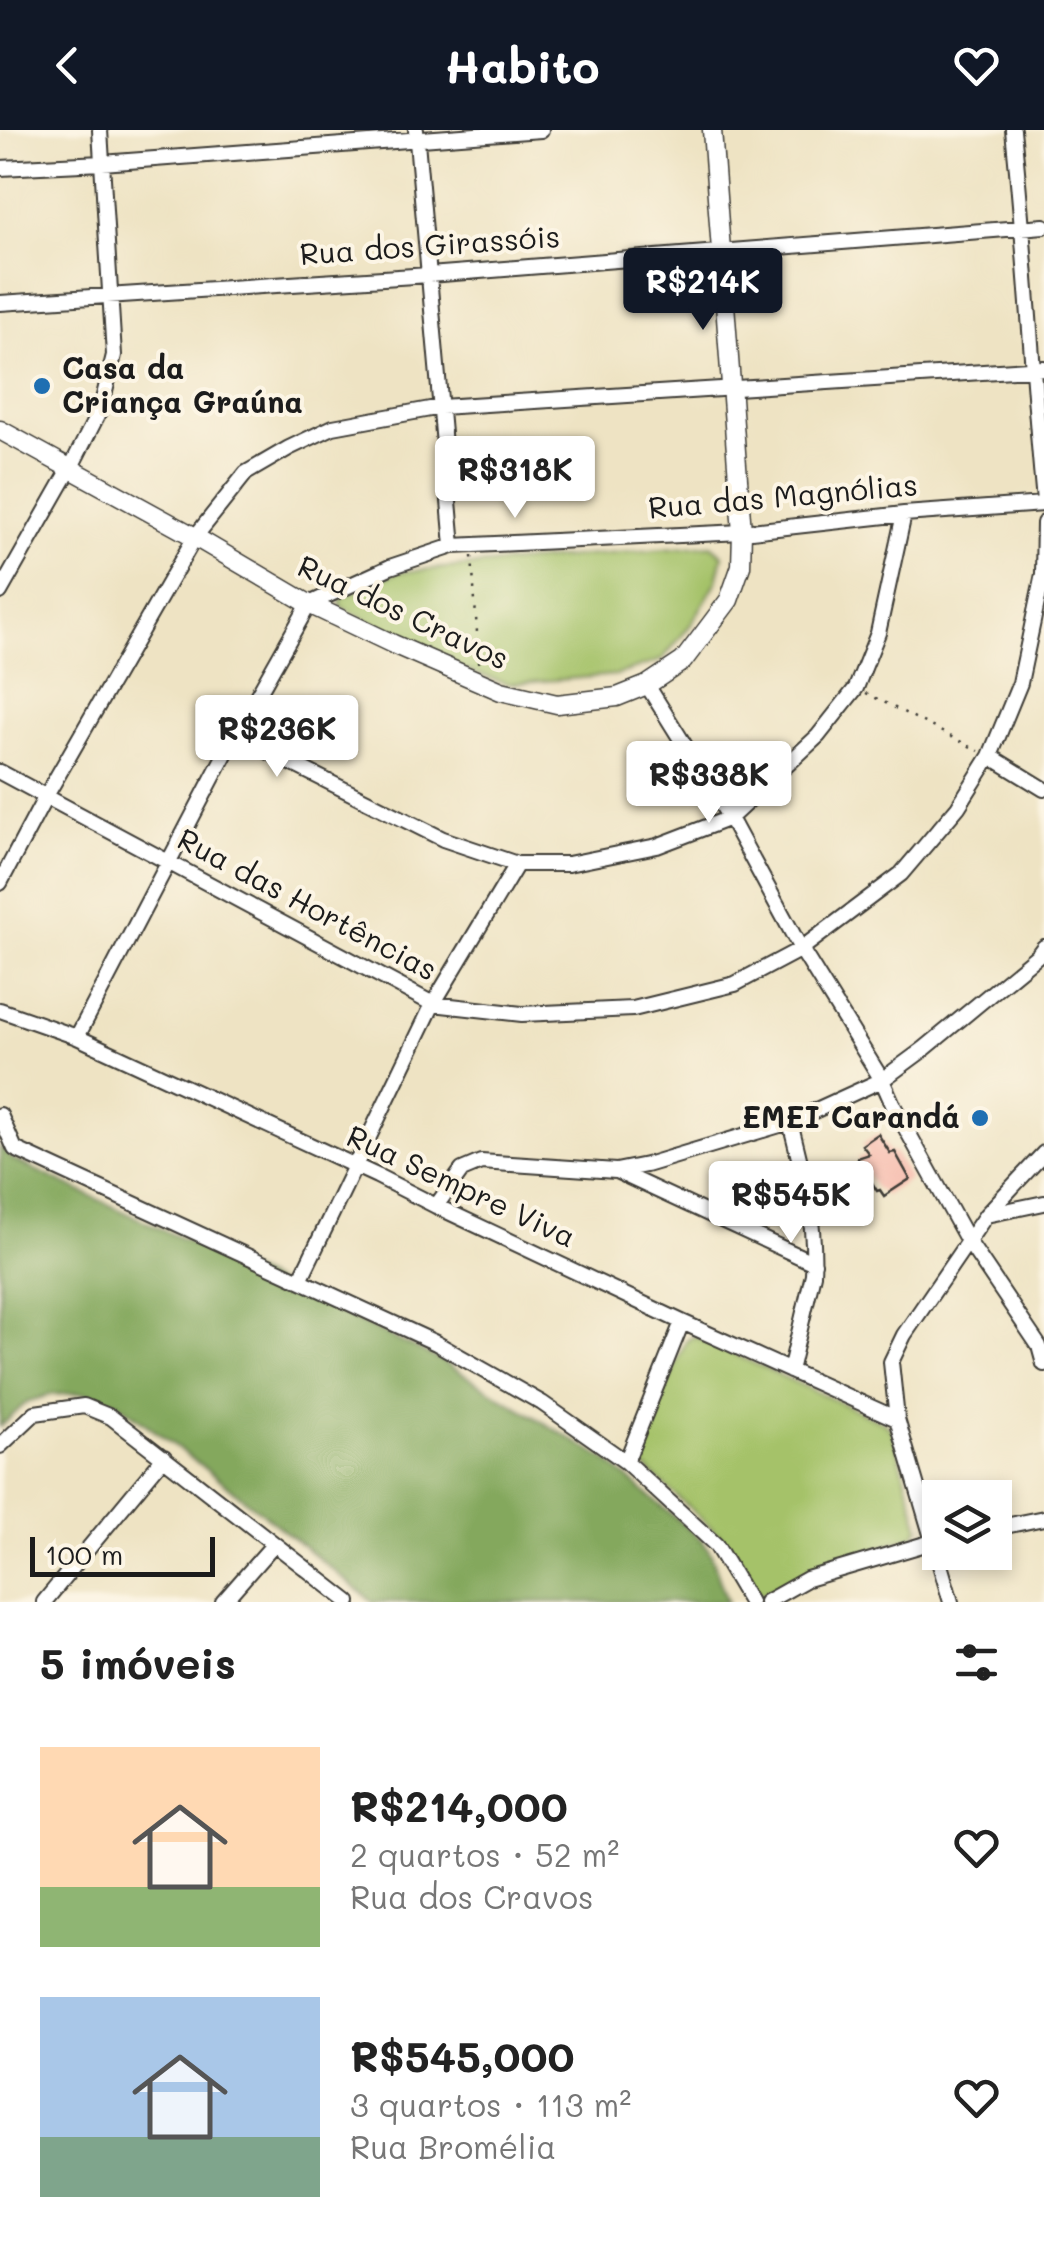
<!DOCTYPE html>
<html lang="pt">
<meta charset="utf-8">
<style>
:root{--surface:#fff;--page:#f2f2f2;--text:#222;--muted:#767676;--accent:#111827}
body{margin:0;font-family:Mali,sans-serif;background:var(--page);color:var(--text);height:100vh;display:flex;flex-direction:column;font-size:38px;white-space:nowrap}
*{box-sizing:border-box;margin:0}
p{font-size:32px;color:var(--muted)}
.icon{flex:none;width:55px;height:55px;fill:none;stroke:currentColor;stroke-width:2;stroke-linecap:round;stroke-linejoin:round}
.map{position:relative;height:1472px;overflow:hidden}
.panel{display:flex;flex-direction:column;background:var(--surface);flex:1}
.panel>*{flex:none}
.fabs{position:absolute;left:922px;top:1350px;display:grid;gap:20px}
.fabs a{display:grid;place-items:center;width:90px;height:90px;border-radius:0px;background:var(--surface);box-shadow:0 5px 15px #0003;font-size:50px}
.scale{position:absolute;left:30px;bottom:25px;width:185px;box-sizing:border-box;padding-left:10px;border:5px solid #1c1c1c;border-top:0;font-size:28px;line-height:35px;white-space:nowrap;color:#1c1c1c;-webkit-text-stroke:8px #fcf5e5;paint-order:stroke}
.price{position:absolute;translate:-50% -85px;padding:0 22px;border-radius:10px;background:#fff;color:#222;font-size:32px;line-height:65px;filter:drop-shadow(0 2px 5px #0008)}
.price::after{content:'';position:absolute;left:50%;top:60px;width:30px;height:22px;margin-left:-15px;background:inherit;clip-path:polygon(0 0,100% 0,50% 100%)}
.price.current{background:var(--accent);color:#fff}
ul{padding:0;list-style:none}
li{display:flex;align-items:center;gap:30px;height:250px;padding:0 40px}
li span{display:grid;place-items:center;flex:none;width:280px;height:200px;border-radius:0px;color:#555}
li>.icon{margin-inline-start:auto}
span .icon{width:120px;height:120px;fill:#fffc;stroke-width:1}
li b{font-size:42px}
h2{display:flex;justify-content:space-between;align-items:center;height:120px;padding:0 40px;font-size:42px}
header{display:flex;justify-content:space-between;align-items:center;height:130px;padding:0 40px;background:var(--accent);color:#fff;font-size:45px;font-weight:700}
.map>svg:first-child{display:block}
.green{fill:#a5c269;stroke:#606f42;stroke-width:2.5}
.forest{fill:#84a85d;stroke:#50623c;stroke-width:2.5}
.building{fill:#f5ac9f}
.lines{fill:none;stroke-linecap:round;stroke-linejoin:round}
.minor-casing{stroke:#3c3a35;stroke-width:18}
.tertiary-casing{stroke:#3c3a35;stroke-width:21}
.path{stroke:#3c3a35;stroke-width:2.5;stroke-dasharray:2.5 8;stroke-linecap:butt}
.minor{stroke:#fff;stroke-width:14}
.tertiary{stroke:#fff;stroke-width:18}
.poi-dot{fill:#1f6fb2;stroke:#fcf5e5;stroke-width:4}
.labels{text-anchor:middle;stroke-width:8;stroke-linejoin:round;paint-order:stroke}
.street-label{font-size:30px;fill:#1c1c1c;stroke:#fcf5e5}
.poi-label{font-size:30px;font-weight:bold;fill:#1c1c1c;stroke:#fcf5e5;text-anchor:start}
</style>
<header><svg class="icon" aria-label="back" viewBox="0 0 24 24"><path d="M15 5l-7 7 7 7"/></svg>Habito<svg class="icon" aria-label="heart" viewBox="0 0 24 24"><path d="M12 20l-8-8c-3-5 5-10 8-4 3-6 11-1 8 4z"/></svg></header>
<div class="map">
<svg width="1044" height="1472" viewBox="0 0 1044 1472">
<rect width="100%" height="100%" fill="#fcf5e5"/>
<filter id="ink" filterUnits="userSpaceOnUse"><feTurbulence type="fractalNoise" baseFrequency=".01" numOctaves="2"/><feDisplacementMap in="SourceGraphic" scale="20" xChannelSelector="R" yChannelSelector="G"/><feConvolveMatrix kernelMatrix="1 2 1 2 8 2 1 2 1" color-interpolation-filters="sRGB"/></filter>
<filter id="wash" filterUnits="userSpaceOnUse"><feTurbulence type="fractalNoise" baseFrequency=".0048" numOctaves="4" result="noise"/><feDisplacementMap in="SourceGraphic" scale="40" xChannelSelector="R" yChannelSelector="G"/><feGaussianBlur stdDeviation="2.25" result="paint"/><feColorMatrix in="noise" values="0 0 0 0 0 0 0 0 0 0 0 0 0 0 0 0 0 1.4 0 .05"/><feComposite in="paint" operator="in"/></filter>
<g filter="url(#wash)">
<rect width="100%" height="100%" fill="#eee3c3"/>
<path class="green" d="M711 415 723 425 717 451 692 493 662 530 616 545 508 554 465 540 340 476 341 468 398 442Z
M694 1206 885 1293 892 1300 920 1398 913 1406 802 1445 765 1463 756 1464 741 1430 725 1410 639 1332 638 1321 686 1211Z"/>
<path class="forest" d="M0 1016 12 1029 440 1230 606 1330 702 1410 711 1424 727 1472H373L233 1360 118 1273 84 1263 49 1265 27 1272 0 1297Z"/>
<g id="blocks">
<path class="building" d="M878 1004 890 1023 895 1022 910 1049 884 1066 880 1060 877 1061 857 1028 869 1024 862 1015Z"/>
</g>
</g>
<g filter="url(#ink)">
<use href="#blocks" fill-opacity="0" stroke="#3c3a35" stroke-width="2.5"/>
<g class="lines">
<g class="minor-casing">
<path id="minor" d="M416 0 453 416
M1013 0C1026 123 1032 247 1044 371
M0 38 102 33 541 0
M0 173 429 145 1044 96
M0 462 70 339 101 278 114 225 100 0
M647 555 730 688 801 819 882 950 894 977 968 1111 1039 1216 1044 1234
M235 605 443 709 517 734H568L657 716 730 688 818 606 856 558 878 503 904 384
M990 626 1044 659
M0 642 433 874 522 884 633 879 735 854 801 819 901 744 958 677 990 626 1020 553 1043 444 1044 393
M0 753 46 666 195 407 246 343 289 318 333 297 441 277 1044 238
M0 880 77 907 377 1046 436 1076 682 1192 897 1289
M77 907 235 605 309 474 390 437 453 416 742 402 904 384 1044 374
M0 985 15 1019 436 1213 542 1273 626 1332 716 1415 750 1472
M790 992C803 1043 816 1091 813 1144L790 1241
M616 1041 814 1133
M436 1076 462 1040 481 1032 616 1041 646 1035 790 992 882 950 924 919 1038 825 1044 817
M986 1085 1044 1073
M300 1150 433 874 517 734
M0 1316 35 1283 84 1276 111 1287 349 1472
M626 1332 682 1192
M995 1398 1044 1388
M44 1472 164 1327
M223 1472 273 1415
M766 1472 807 1449 939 1410
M951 1472 897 1289 891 1232 904 1205 986 1085 1044 1023"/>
</g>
<g class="tertiary-casing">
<path id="tertiary" d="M0 300 195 407 309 474 393 514 501 561 557 574 617 567 647 555 683 531 729 470 741 436 742 402 712 0"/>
</g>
<path class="path" d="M472 426 479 533
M866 563 979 621"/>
<use href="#minor" class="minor"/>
<use href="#tertiary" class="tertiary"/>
</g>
</g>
<g class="poi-dot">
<circle cx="42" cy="256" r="10"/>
<circle cx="980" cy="988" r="10"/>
</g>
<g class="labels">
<g class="street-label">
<text transform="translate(430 116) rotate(-4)" y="10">Rua dos Girassóis</text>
<text transform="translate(783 367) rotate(-5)" y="10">Rua das Magnólias</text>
<text transform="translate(403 483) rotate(25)" y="10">Rua dos Cravos</text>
<text transform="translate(307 775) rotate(28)" y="10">Rua das Hortências</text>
<text transform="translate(461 1057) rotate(25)" y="10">Rua Sempre Viva</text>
</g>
<g class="poi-label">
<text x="62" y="249">Casa da<tspan x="62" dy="34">Criança Graúna</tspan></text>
<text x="960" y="998" text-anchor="end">EMEI Carandá</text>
</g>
</g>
</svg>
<div class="fabs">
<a><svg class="icon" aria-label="layers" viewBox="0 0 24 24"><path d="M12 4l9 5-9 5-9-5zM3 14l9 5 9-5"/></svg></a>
</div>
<div class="scale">100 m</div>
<b class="price current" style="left:703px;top:203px">R$214K</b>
<b class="price" style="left:515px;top:391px">R$318K</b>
<b class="price" style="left:277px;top:650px">R$236K</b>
<b class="price" style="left:709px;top:696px">R$338K</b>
<b class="price" style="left:791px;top:1116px">R$545K</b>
</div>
<section class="panel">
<h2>5 imóveis<svg class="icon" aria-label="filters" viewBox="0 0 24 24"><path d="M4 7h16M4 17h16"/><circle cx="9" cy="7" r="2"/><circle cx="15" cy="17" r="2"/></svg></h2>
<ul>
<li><span style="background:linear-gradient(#ffd9b3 70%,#8fb573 0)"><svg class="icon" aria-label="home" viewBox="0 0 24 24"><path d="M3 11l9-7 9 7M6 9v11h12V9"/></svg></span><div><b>R$214,000</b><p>2 quartos · 52 m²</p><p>Rua dos Cravos</p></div><svg class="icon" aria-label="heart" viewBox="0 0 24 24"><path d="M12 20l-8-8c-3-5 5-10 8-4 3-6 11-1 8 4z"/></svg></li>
<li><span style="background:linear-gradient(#a9c7e8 70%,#7fa58c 0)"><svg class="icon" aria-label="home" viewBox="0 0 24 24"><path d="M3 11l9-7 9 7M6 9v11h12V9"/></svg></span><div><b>R$545,000</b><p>3 quartos · 113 m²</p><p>Rua Bromélia</p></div><svg class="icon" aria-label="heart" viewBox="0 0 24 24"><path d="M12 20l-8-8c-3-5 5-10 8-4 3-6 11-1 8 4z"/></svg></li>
</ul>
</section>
